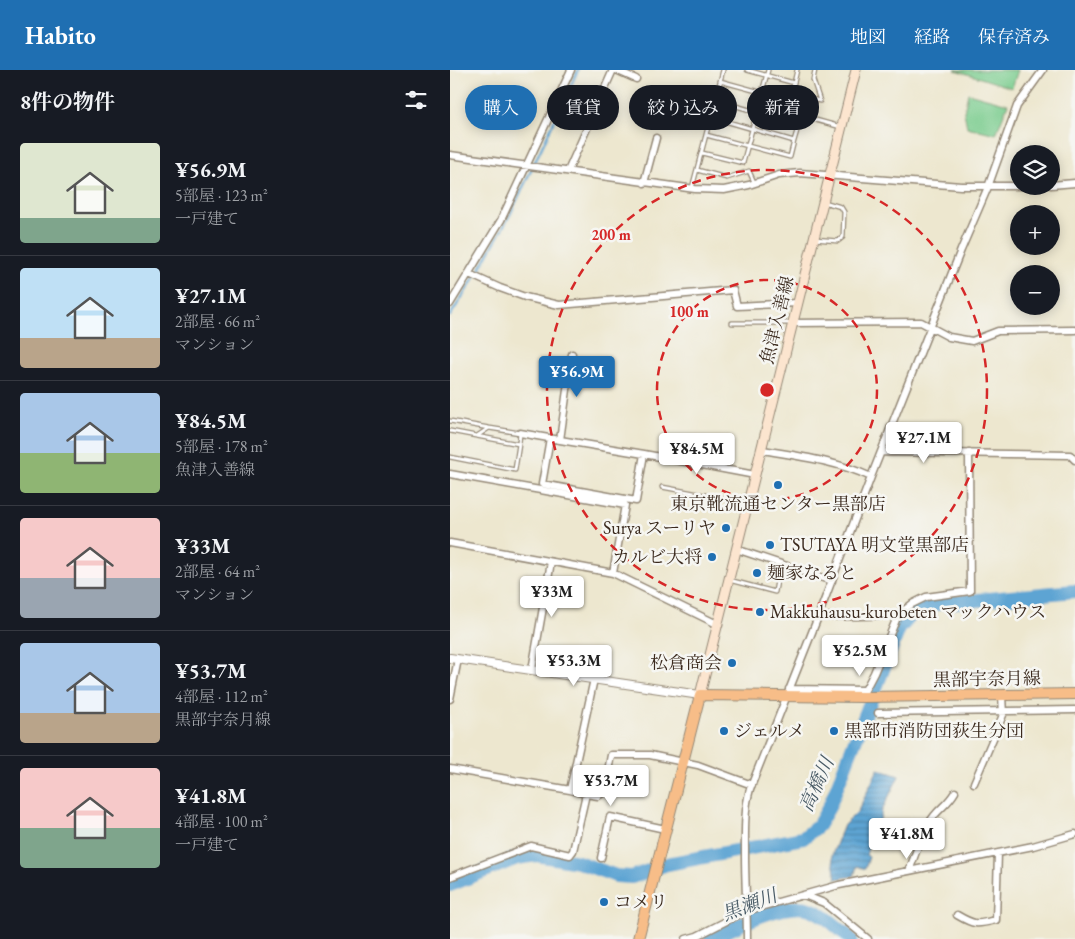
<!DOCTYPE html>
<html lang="ja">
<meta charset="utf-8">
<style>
:root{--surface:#171b24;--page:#242831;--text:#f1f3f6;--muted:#9ea1a6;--line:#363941;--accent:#1f6fb2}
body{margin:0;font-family:"EB Garamond","Noto Serif JP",serif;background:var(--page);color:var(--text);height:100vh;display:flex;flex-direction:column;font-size:19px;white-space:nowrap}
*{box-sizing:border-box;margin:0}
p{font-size:16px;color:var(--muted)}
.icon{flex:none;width:28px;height:28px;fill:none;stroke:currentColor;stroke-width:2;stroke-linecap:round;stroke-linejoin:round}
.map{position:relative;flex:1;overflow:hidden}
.panel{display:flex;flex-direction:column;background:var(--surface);width:450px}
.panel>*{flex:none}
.hud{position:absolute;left:15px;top:15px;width:475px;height:45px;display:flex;gap:10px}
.fabs{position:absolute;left:560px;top:75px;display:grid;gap:10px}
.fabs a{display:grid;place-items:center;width:50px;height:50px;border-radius:50%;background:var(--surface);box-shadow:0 2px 12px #0003;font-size:25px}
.price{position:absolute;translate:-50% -42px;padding:0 11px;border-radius:5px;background:#fff;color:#222;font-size:16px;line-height:32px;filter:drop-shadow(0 1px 2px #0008)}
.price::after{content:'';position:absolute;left:50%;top:30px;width:15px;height:11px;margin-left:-8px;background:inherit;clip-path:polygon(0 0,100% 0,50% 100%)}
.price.active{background:var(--accent);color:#fff}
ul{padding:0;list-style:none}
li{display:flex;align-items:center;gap:15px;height:125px;padding:0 20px}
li+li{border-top:1px solid var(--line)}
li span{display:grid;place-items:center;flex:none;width:140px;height:100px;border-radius:5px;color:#555}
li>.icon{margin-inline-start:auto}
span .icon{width:60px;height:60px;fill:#fffc;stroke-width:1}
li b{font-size:21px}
h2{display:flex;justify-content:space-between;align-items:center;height:60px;padding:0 20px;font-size:21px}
.tag{padding:0 18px;border-radius:22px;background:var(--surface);box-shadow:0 2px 12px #0003;font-size:18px;line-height:45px}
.tag.active{background:var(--accent);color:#fff}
header{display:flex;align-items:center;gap:30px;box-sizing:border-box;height:70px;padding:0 25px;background:var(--accent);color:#fff}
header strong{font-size:24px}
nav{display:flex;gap:28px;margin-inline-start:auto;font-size:18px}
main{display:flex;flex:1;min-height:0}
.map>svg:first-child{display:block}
.grass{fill:#7acc8e;stroke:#5a7b56}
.water{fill:url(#water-rules);stroke:#4c6778}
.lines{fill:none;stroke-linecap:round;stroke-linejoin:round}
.stream{stroke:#5da4d3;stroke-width:2.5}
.river{stroke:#5da4d3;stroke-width:14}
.service-casing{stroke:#948876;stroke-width:5.5}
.minor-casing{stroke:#948876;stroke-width:9}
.tertiary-casing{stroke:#948876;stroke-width:10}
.secondary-casing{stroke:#948876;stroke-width:11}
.primary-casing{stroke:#948876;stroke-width:12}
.service{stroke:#fff;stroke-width:3}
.minor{stroke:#fff;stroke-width:6}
.tertiary{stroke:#fff;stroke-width:8}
.secondary{stroke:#fce5cf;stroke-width:9}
.primary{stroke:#f7bd88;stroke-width:10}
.ring{fill:none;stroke:#d62828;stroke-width:2.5;stroke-dasharray:9 6}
.poi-dot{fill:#1f6fb2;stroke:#f6f6f2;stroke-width:2}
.labels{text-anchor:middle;stroke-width:5;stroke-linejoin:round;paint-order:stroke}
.street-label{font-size:18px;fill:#3b2a1e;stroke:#f6f6f2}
.poi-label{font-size:18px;fill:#3b2a1e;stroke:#f6f6f2;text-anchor:start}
.water-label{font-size:19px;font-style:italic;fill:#495b66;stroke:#f6f6f2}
.centre{fill:#d62828;stroke:#f6f6f2;stroke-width:2.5}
.ring-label{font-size:15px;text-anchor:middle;font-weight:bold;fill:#d62828;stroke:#f6f6f2;stroke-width:5;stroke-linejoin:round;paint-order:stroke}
</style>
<header>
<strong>Habito</strong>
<nav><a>地図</a><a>経路</a><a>保存済み</a></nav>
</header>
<main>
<section class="panel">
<h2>8件の物件<svg class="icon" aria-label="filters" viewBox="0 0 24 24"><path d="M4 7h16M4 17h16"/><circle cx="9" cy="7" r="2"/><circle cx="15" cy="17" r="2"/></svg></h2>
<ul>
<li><span style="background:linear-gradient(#dfe7d0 75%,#7fa58c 0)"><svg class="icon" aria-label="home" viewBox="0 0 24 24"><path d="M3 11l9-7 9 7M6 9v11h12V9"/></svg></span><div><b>¥56.9M</b><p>5部屋 · 123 m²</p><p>一戸建て</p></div></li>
<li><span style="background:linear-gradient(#bfe0f5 70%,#b9a48a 0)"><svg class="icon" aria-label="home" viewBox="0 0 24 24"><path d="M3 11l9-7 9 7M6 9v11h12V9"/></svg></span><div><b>¥27.1M</b><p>2部屋 · 66 m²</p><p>マンション</p></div></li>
<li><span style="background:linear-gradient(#a9c7e8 60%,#8fb573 0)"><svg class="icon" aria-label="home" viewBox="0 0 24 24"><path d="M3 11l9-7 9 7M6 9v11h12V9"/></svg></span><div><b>¥84.5M</b><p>5部屋 · 178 m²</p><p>魚津入善線</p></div></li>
<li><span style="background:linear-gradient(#f6c9c9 60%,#9aa5b1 0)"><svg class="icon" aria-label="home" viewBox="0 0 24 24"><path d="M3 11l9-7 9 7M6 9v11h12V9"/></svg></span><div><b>¥33M</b><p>2部屋 · 64 m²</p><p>マンション</p></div></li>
<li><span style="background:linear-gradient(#a9c7e8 70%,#b9a48a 0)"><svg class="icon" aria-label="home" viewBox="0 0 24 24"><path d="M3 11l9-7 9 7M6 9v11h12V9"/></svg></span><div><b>¥53.7M</b><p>4部屋 · 112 m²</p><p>黒部宇奈月線</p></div></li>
<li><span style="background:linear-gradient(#f6c9c9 60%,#7fa58c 0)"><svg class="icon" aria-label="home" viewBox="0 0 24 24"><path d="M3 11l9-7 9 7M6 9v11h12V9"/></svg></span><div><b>¥41.8M</b><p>4部屋 · 100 m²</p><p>一戸建て</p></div></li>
</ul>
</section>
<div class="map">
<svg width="625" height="869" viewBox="0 0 625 869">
<defs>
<pattern id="water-rules" width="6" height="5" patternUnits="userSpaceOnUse" patternTransform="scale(1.25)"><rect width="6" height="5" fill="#5da4d3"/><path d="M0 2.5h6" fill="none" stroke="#4e86ab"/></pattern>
</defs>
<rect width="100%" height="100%" fill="#f6f6f2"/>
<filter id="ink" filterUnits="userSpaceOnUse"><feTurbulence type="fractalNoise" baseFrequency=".02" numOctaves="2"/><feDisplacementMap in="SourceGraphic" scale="10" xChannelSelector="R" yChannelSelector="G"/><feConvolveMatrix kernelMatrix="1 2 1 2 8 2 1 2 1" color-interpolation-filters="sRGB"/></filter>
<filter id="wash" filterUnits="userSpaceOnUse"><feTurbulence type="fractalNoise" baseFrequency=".0096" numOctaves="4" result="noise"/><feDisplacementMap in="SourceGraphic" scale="20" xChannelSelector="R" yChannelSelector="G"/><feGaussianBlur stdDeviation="1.12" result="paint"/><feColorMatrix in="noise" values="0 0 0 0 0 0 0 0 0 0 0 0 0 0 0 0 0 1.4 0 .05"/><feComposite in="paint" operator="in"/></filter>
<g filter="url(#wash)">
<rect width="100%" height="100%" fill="#ede7cf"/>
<path class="grass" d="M505 0H568L562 18Z
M518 23 558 34 546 64 517 57 514 42Z"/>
<path class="water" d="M428 699 449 706 432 740 428 760H424L416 785 419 787 415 799 407 796 404 806 386 809 382 785 394 755 408 741Z"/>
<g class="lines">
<path class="stream" d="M0 246 28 202 60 145 128 0"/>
<path class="river" d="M0 815 67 788 87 785 128 792 166 806 182 807 217 794 353 768 368 756 379 737 449 559 463 543 485 534 625 521
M261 869C285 857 334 830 360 839 376 845 388 858 401 869"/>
</g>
</g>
<g filter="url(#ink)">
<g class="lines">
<g class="service-casing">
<path id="service" d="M297 0 344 13
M270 11 340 30 347 0
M265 30 349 54 354 34 340 30
M354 34 355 28 370 31 363 10 365 0
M351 46 391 57
M261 47 344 71 349 54
M256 65 340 87 344 71
M252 83 293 93 318 0
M247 100 277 108 299 101 304 112
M242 118 273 0
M364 169 388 171 393 167 394 142 391 137 374 132
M282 253H343
M0 351 39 358 27 366
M39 358 70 363 69 374
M0 361 69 374 65 400 0 387
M212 417 297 433
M279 510 325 522 330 494"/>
</g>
<g class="minor-casing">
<path id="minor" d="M166 0 186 9
M117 34 143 46
M0 85 245 119 274 120 299 115 329 105 350 103 511 116H575
M118 101 163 0
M194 113 206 68
M601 115 625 113
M19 204 50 218 75 227 109 235 283 220 287 236 348 233
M0 234 51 150 121 0
M343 253 471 252 499 267 522 271 548 261 625 260
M70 363 110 370 194 384 186 431 92 414 100 368
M110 370 122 284
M312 380C348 386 387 391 421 407
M431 382 620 385 625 390
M194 384 305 405
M0 404 175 435 163 503
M0 473 163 503 269 555
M286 479 382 511
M368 547 448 545 462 534 476 527 520 521 519 383
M82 600 101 492
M339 619 415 620 424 603 448 545
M0 629 8 589
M428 643 625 640
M0 699 120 720 144 609
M524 713 553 645 552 625
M136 724 148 726 154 722 161 685H200L248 695 302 715
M151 788 160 747 215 759
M459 801C466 783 472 761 484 746 492 736 498 734 505 722
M0 807 81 776 120 785 123 781 136 724 120 720
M354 825 374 833 418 869
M507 845C524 855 526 855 546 850L548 783
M236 869 247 866 296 841 389 815 583 776 625 764
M297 869C297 841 295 812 295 784 295 762 294 740 300 719L368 547 421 407 511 180 538 117 567 36 593 0"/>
</g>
<g class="tertiary-casing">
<path id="tertiary" d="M0 588 250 625"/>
</g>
<g class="secondary-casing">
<path id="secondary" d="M250 625 406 0"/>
</g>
<g class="primary-casing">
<path id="primary" d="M188 869 250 625 413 627 625 624"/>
</g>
<use href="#service" class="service"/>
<use href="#minor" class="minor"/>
<use href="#tertiary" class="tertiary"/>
<use href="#secondary" class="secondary"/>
<use href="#primary" class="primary"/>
</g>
</g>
<g class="ring">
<circle cx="317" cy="320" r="110"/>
<circle cx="317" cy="320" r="220"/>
</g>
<g class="poi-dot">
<circle cx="328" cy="415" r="5"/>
<circle cx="276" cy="458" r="5"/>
<circle cx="320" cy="475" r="5"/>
<circle cx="262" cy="487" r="5"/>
<circle cx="307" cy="503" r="5"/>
<circle cx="310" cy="542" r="5"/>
<circle cx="282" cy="593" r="5"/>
<circle cx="274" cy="661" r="5"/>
<circle cx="384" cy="661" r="5"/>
<circle cx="154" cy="832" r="5"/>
</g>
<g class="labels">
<g class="street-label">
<text transform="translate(327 250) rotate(-76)" y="6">魚津入善線</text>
<text transform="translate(537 609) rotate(-1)" y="6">黒部宇奈月線</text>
</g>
<g class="poi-label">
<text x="328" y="440" text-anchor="middle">東京靴流通センター黒部店</text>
<text x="266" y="464" text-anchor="end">Surya スーリヤ</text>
<text x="330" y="481">TSUTAYA 明文堂黒部店</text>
<text x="252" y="493" text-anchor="end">カルビ大将</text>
<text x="317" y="509">麺家なると</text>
<text x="320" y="548">Makkuhausu-kurobeten マックハウス</text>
<text x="272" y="599" text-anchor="end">松倉商会</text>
<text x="284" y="667">ジェルメ</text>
<text x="394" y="667">黒部市消防団荻生分団</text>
<text x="164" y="838">コメリ</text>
</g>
<g class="water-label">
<text transform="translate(366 714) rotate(-66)" y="7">高橋川</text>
<text transform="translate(299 834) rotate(-21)" y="7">黒瀬川</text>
</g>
</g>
<circle cx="317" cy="320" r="8" class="centre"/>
<g class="ring-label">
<text x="161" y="170">200 m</text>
<text x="239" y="247">100 m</text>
</g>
</svg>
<div class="fabs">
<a><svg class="icon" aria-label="layers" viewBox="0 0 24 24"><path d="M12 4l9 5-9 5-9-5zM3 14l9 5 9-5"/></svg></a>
<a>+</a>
<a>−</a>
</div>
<b class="price active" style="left:127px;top:328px">¥56.9M</b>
<b class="price" style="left:474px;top:394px">¥27.1M</b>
<b class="price" style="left:247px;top:405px">¥84.5M</b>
<b class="price" style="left:102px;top:548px">¥33M</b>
<b class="price" style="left:410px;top:607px">¥52.5M</b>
<b class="price" style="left:124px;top:617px">¥53.3M</b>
<b class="price" style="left:161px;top:737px">¥53.7M</b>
<b class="price" style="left:457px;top:790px">¥41.8M</b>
<div class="hud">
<a class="tag active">購入</a>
<a class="tag">賃貸</a>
<a class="tag">絞り込み</a>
<a class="tag">新着</a>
</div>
</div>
</main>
